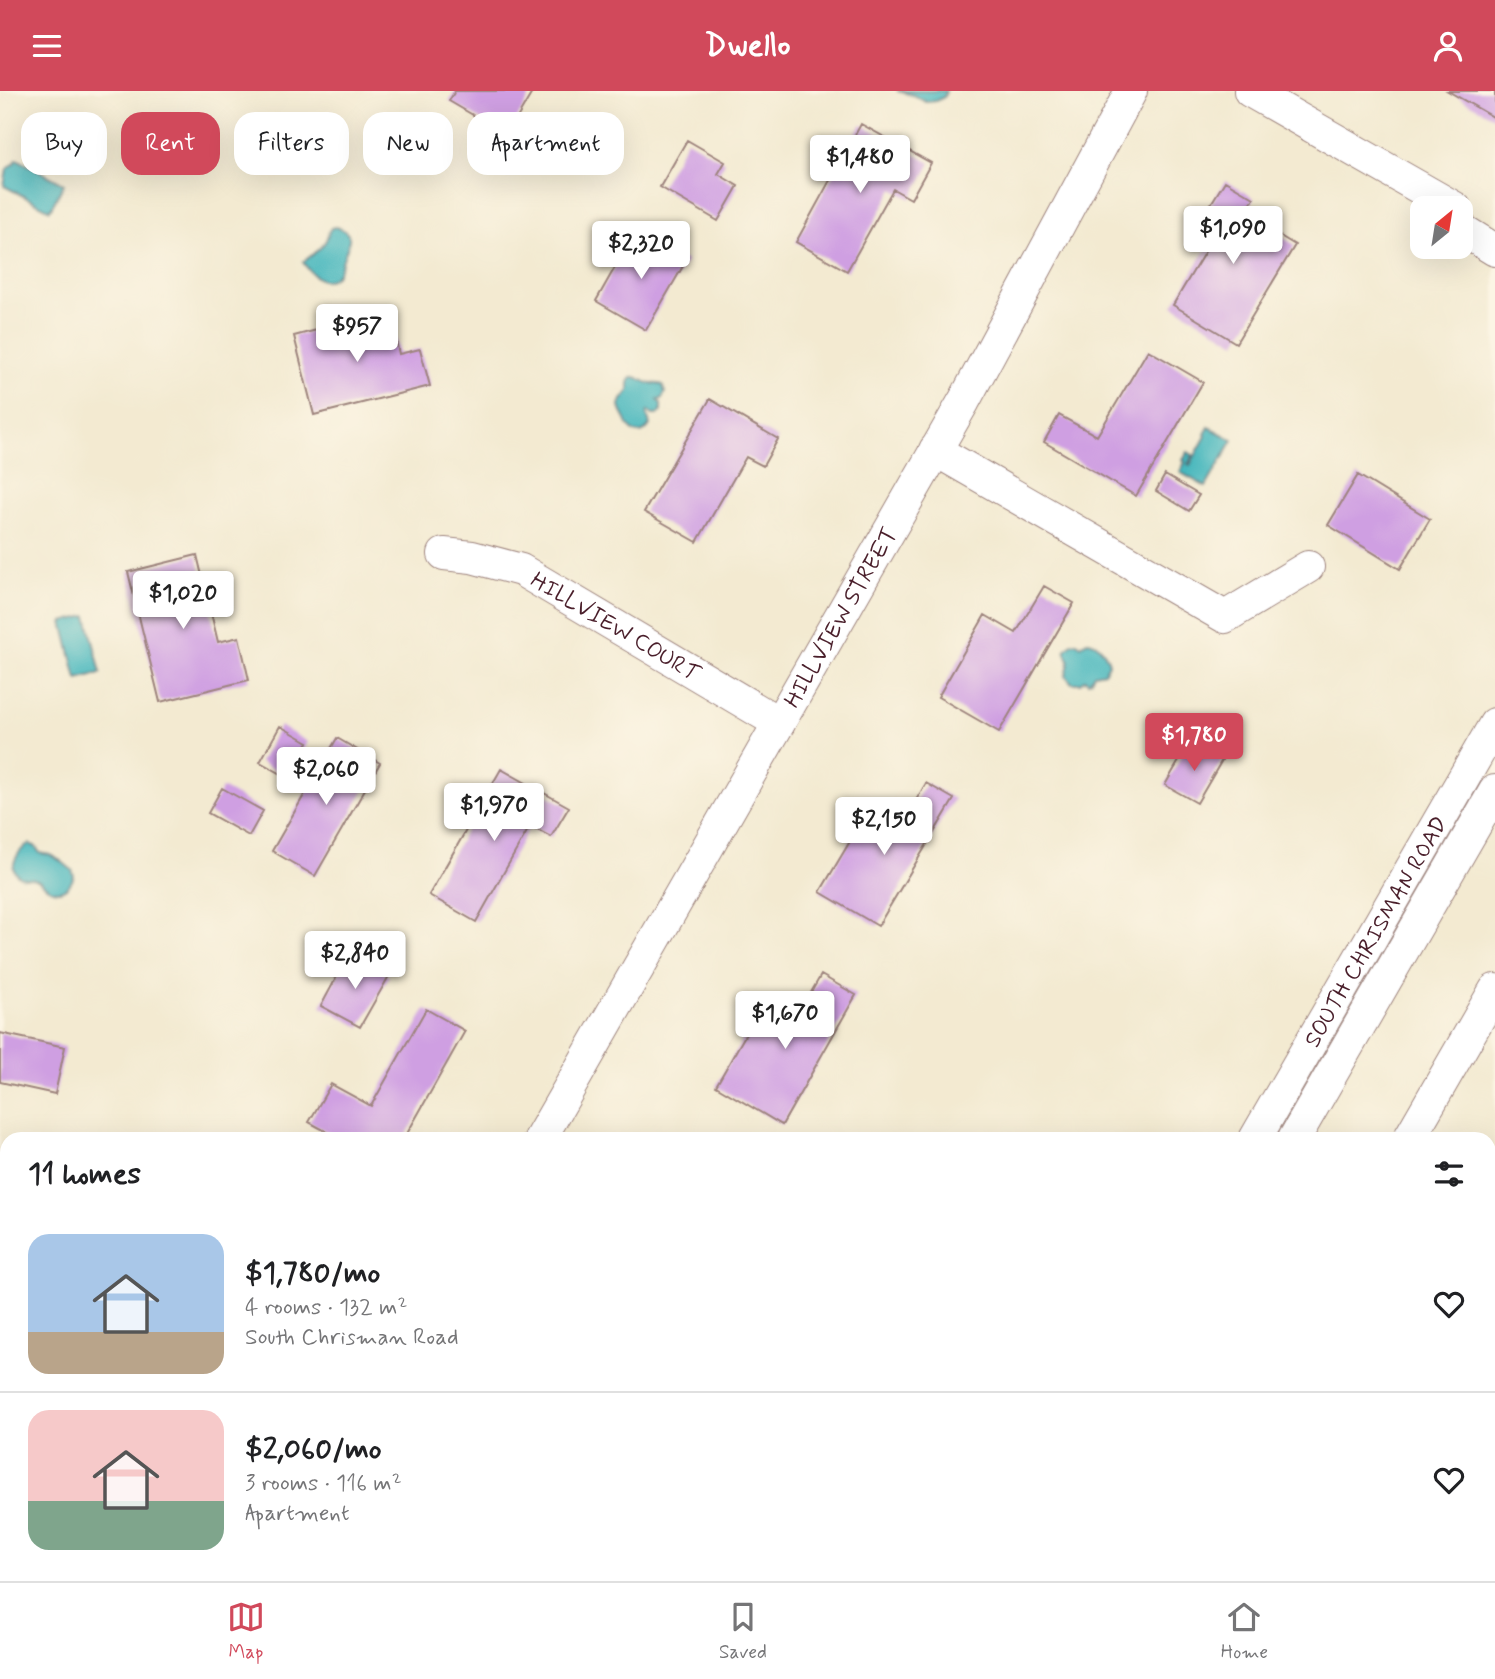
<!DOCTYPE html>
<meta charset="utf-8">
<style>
:root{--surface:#fff;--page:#f2f2f2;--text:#202124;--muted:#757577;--line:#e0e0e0;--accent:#d1495b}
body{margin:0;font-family:Mynerve,sans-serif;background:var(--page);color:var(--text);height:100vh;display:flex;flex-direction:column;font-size:26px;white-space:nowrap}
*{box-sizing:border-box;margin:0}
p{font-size:23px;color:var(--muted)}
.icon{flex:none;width:38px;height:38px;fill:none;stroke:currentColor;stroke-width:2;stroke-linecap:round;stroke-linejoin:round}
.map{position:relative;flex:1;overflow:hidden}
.details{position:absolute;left:0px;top:1041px;width:1496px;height:450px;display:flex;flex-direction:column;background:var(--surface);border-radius:21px 21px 0 0;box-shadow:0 7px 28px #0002}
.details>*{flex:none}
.top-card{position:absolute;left:21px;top:21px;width:700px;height:63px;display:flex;gap:14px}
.needle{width:46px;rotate:30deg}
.buttons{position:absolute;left:1410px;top:105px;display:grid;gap:14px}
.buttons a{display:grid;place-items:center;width:63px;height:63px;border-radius:14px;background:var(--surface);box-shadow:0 7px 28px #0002;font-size:35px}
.price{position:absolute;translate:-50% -60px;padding:0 16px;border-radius:7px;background:#fff;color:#222;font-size:23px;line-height:46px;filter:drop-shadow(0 2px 4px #0008)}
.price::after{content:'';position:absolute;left:50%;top:42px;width:21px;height:16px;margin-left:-10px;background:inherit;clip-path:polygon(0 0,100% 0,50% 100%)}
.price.current{background:var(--accent);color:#fff}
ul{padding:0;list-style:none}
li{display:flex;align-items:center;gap:21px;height:175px;padding:0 28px}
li+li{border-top:2px solid var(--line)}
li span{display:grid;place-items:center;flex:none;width:196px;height:140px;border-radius:21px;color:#555}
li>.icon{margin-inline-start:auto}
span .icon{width:84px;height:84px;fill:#fffc;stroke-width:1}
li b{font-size:30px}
h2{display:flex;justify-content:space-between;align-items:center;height:84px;padding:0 28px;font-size:30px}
.chip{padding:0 24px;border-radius:21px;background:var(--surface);box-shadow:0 7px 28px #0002;font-size:24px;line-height:63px}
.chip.current{background:var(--accent);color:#fff}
header{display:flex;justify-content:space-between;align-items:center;height:91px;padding:0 28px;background:var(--accent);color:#fff;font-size:32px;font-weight:800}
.tabs{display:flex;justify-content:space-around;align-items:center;height:98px;border-top:2px solid var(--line);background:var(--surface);font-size:19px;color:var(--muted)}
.tabs a{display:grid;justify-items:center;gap:4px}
.tabs .current{color:var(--accent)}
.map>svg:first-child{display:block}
.water{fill:#47b7bd;stroke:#486b74;stroke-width:2}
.building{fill:#cf9fe2}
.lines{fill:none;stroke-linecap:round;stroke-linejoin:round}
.minor-casing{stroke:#9e847e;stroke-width:34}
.minor{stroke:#fff;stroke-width:32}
.labels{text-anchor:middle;stroke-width:6;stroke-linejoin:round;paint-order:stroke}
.street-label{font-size:23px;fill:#4a1f2b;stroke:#fcf5e5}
</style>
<header><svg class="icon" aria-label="menu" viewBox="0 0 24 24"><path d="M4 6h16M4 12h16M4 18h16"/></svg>Dwello<svg class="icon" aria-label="person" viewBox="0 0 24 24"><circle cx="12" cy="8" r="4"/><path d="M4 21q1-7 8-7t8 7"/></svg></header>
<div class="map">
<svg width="1495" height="1490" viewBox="0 0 1495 1490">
<rect width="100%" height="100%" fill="#fcf5e5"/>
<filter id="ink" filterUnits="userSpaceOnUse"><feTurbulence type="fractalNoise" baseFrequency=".0143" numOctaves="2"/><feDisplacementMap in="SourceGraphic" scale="14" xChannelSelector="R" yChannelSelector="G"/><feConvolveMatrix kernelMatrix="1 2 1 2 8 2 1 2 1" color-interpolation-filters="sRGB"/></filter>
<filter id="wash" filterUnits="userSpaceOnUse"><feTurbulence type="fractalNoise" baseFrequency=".00686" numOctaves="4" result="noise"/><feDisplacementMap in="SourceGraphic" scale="28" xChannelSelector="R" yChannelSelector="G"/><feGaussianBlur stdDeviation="1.57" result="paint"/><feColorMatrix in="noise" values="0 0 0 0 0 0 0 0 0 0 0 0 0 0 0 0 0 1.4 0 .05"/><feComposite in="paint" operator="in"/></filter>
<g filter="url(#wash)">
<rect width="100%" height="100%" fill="#f3ead1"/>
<path class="water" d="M897 0H946L944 6 936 10 926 11 913 4Z
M17 68 64 93 50 119 4 95 7 78 15 72Z
M336 136C342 138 347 140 349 146 350 153 345 161 343 168 341 173 339 184 333 187 320 195 309 180 303 171 310 166 322 157 326 149 328 145 328 141 331 137Z
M635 286C641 287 645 292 651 293 656 293 658 292 663 294L665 302 662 308 658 309 661 313V321L657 324H653L648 320 647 324 650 334C641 348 631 342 626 329 624 324 620 320 620 314 621 308 626 304 629 300V292L631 287Z
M1209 336 1233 349 1206 396 1180 381 1185 371 1183 369 1188 361 1193 364 1188 373 1190 374 1206 345 1205 343Z
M87 525 101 582 77 588 63 531Z
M1087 550C1098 550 1107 563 1109 573L1104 581 1094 583 1090 590 1088 591 1085 588 1080 592H1072L1066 585C1066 580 1070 574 1069 569 1066 560 1062 560 1072 552L1077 551 1081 554Z
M29 753 35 755 40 762 50 764 61 770 72 779 74 785C70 796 61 805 48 797 44 794 41 790 35 788 30 786 23 788 19 785 6 776 20 758 29 753Z"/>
<g id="blocks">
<path class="building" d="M455 0H533L507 44 449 10Z
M1448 0H1495V27Z
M861 33 931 72 911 108 893 98 847 180 796 151Z
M687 49 725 71 718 83 738 95 718 130 660 96Z
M1225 90 1254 107 1244 123 1295 154 1236 252 1173 214 1213 147 1196 137Z
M635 141 686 170 646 239 596 210Z
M389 220 399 263 420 258 430 295 314 324 294 245Z
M1148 259 1203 291 1136 405 1044 351 1059 324 1097 345Z
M710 308 778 348 763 375 746 366 697 451 644 421Z
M1165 384 1199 404 1189 420 1156 400Z
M1358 384 1430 428 1400 478 1328 434Z
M197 464 218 551 239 546 249 589 160 611 128 481Z
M1044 495 1074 512 999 641 938 606 985 524 1016 542Z
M280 635 308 651 287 686 260 671Z
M337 647 380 672 315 785 272 760Z
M1190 651 1222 669 1197 712 1165 694Z
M501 678 569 716 551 746 530 735 476 831 429 804Z
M926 692 954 708 878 835 820 801 868 720 899 738Z
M222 697 263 720 249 745 208 722Z
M349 863 389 885 360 936 321 915Z
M821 884 856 904 782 1034 716 995 763 913 794 931Z
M426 918 465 940 404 1048H340L309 1031 331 993 371 1015Z
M0 942 65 956 55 1003 0 991Z
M1495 1161V1490H1311L1315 1484H1489V1172Z
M428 1484H499L495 1490H425Z
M776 1484H841L837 1490H772Z"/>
</g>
</g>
<g filter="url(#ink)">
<use href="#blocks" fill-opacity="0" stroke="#9e847e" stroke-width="2"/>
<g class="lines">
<g class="minor-casing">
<g id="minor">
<path d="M1250 0 1455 117"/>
<path d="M1461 138 1495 159"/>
<path d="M935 359 1225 526 1308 476"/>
<path id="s1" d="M444 463 472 466 521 479 779 632"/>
<path id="s2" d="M540 1048 964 310 1131 0"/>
<path id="s3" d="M1255 1048 1495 633"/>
<path d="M1294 1048 1495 700"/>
<path d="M1409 1048 1495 899"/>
<path d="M0 1419 7 1423"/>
<path d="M115 1484 125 1490"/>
<path d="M593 1484 596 1490"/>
<path d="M282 1490 286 1484"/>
<path d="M1000 1490 1004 1484"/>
<path d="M1038 1490 1042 1484"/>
<path d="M1153 1490 1157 1484"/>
</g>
</g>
<use href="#minor" class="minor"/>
</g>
</g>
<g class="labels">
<g class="street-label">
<text dy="8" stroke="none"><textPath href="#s2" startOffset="602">HILLVIEW STREET</textPath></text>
<text dy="8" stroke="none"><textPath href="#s1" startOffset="189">HILLVIEW COURT</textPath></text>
<text dy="8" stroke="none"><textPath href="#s3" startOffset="240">SOUTH CHRISMAN ROAD</textPath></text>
</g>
</g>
</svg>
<div class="buttons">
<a><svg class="needle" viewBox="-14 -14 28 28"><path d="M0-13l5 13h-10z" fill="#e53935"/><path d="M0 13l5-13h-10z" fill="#757577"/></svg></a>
</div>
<b class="price" style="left:860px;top:104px">$1,480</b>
<b class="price" style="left:1233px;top:175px">$1,090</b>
<b class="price" style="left:641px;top:190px">$2,320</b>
<b class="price" style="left:357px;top:273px">$957</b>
<b class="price" style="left:183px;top:540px">$1,020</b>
<b class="price current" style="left:1194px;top:682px">$1,780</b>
<b class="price" style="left:326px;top:716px">$2,060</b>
<b class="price" style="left:494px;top:752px">$1,970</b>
<b class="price" style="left:884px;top:766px">$2,150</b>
<b class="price" style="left:355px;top:900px">$2,840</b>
<b class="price" style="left:785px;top:960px">$1,670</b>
<div class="top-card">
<a class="chip">Buy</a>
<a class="chip current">Rent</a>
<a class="chip">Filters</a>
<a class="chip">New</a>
<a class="chip">Apartment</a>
</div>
<section class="details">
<h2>11 homes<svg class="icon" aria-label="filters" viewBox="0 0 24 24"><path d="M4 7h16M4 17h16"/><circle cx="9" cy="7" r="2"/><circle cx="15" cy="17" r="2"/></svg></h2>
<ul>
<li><span style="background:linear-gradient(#a9c7e8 70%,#b9a48a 0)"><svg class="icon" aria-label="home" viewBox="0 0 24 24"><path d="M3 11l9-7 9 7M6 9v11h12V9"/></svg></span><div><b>$1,780/mo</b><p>4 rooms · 132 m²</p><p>South Chrisman Road</p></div><svg class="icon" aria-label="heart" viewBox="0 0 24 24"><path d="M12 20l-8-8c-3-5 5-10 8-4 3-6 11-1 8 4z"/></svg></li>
<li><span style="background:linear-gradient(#f6c9c9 65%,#7fa58c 0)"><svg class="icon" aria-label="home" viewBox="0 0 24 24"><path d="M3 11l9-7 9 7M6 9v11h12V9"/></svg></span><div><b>$2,060/mo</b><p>3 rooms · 116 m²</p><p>Apartment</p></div><svg class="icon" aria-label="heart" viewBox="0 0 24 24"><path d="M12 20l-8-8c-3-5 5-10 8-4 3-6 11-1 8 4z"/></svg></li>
</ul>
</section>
</div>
<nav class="tabs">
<a class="current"><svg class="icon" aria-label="map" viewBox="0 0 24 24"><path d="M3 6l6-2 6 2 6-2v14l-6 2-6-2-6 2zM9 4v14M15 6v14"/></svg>Map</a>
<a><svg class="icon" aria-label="saved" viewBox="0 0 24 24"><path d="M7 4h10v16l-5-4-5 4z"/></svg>Saved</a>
<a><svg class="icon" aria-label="home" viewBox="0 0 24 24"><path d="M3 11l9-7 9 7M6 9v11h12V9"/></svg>Home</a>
</nav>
